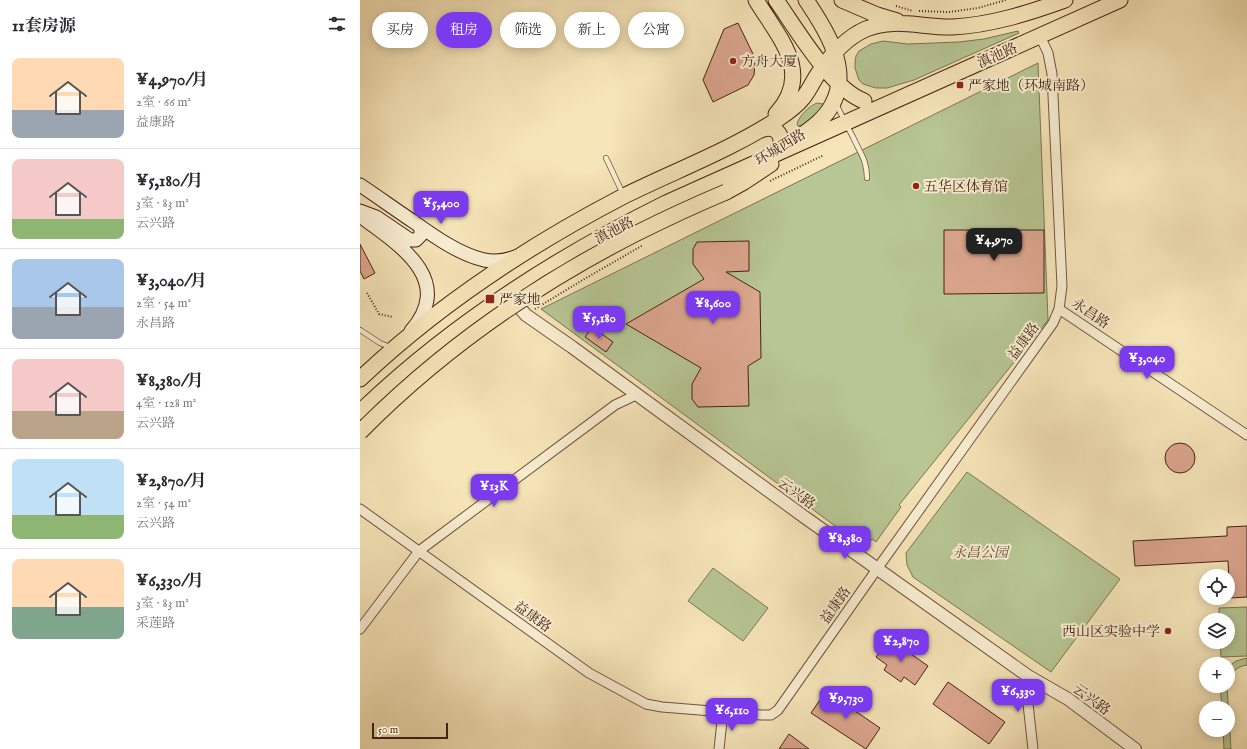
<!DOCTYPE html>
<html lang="zh">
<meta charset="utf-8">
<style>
:root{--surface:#fff;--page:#f7f7f7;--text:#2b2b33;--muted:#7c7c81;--line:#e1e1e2;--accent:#7c3aed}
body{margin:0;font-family:"IM FELL English","Noto Serif SC",serif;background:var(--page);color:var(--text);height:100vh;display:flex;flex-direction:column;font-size:15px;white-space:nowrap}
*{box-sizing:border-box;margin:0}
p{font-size:13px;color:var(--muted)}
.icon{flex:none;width:22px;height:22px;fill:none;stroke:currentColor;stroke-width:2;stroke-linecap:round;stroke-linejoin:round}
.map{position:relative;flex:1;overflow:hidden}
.drawer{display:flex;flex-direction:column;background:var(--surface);width:360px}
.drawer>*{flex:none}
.banner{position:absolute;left:12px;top:12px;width:380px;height:36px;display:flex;gap:8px}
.controls{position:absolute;left:839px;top:569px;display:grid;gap:8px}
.controls a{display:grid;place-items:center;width:36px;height:36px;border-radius:50%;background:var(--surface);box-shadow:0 2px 10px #0003;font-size:20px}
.scale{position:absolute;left:12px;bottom:10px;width:76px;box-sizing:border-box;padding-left:4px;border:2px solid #452412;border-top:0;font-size:11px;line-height:14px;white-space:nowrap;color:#452412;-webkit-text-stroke:3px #f9eed2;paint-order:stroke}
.price{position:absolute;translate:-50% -34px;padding:0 9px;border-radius:8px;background:var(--accent);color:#fff;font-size:13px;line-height:26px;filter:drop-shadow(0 1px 2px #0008)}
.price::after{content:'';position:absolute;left:50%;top:24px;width:12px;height:9px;margin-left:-6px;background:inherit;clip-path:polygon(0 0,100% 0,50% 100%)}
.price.selected{background:#222;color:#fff}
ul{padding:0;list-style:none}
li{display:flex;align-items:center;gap:12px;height:100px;padding:0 12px}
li+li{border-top:1px solid var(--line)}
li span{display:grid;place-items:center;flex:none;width:112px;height:80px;border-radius:8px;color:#555}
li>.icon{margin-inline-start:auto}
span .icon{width:48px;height:48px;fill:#fffc;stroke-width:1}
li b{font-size:17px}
h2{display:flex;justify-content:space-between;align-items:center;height:48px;padding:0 12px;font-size:17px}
.chip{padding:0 14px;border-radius:18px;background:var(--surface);box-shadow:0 2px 10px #0003;font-size:14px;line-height:36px}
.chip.selected{background:var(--accent);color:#fff}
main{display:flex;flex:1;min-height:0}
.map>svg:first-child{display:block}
.green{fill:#b7c694;stroke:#7e7553}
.building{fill:#dca68f;stroke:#452412}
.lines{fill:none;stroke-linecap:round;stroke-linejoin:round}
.service-casing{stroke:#71543c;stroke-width:6}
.minor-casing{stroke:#71543c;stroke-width:11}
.tertiary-casing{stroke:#71543c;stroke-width:14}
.secondary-casing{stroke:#452412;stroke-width:15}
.primary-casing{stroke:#452412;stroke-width:17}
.path{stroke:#452412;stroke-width:2;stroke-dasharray:1 2;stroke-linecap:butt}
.service{stroke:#f9eed2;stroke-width:4.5}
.minor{stroke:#f9eed2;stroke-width:9}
.tertiary{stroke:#f9eed2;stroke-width:12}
.secondary{stroke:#f9eed2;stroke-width:13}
.primary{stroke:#f6e5b9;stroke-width:15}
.trunk-bridge-casing{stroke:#452412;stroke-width:17;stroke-linecap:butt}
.trunk-bridge{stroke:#f6e5b9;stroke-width:15}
.poi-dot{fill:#8f2418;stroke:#f9eed2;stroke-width:1.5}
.labels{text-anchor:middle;stroke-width:4;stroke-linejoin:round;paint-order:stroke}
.street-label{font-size:14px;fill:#452412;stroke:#f9eed2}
.poi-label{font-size:14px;fill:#452412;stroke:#f9eed2;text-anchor:start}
.park-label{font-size:14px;font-style:italic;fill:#624c32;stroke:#f9eed2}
</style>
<main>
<section class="drawer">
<h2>11套房源<svg class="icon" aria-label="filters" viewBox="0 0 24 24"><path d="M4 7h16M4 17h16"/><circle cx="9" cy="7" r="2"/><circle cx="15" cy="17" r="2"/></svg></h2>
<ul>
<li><span style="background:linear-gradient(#ffd9b3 65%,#9aa5b1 0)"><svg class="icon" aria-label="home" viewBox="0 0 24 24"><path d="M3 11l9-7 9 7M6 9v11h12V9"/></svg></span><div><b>¥4,970/月</b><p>2室 · 66 m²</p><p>益康路</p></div></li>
<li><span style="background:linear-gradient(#f6c9c9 75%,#8fb573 0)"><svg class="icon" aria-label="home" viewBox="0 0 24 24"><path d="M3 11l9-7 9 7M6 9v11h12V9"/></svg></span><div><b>¥5,180/月</b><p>3室 · 83 m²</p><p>云兴路</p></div></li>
<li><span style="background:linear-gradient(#a9c7e8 60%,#9aa5b1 0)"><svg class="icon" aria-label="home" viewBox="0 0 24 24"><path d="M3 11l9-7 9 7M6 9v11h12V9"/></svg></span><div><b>¥3,040/月</b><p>2室 · 54 m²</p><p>永昌路</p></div></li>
<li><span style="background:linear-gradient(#f6c9c9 65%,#b9a48a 0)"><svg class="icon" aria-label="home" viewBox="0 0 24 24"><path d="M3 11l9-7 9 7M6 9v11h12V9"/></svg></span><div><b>¥8,380/月</b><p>4室 · 128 m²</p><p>云兴路</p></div></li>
<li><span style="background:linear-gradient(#bfe0f5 70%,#8fb573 0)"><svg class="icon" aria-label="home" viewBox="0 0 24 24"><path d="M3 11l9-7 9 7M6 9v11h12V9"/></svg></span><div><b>¥2,870/月</b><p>2室 · 54 m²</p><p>云兴路</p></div></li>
<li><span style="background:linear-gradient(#ffd9b3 60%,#7fa58c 0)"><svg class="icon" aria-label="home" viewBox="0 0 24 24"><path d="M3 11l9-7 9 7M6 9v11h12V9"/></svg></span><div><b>¥6,330/月</b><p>3室 · 83 m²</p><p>采莲路</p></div></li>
</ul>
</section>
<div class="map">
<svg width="887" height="749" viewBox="0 0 887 749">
<rect width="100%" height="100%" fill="#f6e5b9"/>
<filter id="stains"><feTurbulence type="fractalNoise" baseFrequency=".005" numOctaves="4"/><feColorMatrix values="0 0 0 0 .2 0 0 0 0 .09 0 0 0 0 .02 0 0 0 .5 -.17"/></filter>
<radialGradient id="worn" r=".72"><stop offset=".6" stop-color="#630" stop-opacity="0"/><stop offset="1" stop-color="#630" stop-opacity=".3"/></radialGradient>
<path class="green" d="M658 31 659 33 554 80 527 88H516L503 84 499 80 495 68V62L496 56 499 51 511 44 523 41 548 44 599 42 624 39Z
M678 63 688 320 539 505 541 507 516 542 512 539 505 548 181 309Z
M457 103 463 104V108L443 125 438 126 437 124C439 116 449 106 457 103Z
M607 472 760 579 691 672 553 577 547 565 546 553Z
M353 568 408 608 383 641 328 601Z
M887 607V656L861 657 860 642H868V620H859V608Z
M887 658V665C877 666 871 673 868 682V667L876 661Z
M860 686H867L871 749H864L863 730H868V708H862Z"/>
<path class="building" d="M378 23 393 54 395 64 394 75 388 85 353 102 343 80 364 29Z
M584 230H684V293L584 294Z
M389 241V271L366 272 400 292 401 358 388 366 389 406 338 407 332 399V384L341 368 266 324 344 279 333 264V249L337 242Z
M0 244 15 273 4 279 0 271Z
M232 327 253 342 246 352 225 337Z
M805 458a15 15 0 1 1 30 0a15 15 0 1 1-30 0Z
M887 526V597L870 598 868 561 775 566 773 541 867 536V527Z
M530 639 568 666 555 685 544 677 541 682 524 670 527 665 516 657Z
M588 682 645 722 629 744 573 704Z
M466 691 520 728 506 749 451 713Z
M429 734 449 749H419Z"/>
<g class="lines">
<g class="service-casing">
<path id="service" d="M476 103C481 115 487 126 493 137 500 153 507 160 507 178
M246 158 263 194
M0 330 20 343 30 347"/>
</g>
<g class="minor-casing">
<path id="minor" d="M699 309 887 435
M0 509 229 673 286 704 302 707 401 715H411L418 710 517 569 693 323 699 309 702 286 692 74 688 53 680 36
M0 629 59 551 255 405 276 395
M668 676 667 695 673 749
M359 749 363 712"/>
</g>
<g class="tertiary-casing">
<path id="tertiary" d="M151 298 166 315 212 347 443 516 668 676 708 699 775 749"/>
</g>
<g class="secondary-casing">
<path id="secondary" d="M0 185C18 197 36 210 54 222 75 237 99 254 124 260 135 262 145 261 155 257
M0 211 16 217 50 240H56L61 235V229L59 226
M0 216C38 244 96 279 51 331"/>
</g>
<g class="primary-casing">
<path id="primary" d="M396 0C419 38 454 73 416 114
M416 0C436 28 471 89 504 101
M482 0 517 15 537 21
M401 130C416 123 427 138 417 151
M439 137C452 128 466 118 473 103 491 68 465 28 446 0
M366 192 384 182 411 164
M0 379C77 306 168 246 262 197 314 171 369 151 418 119 427 113 436 107 443 98 448 92 452 84 456 77 469 57 485 38 506 29 534 17 564 28 593 27 631 25 669 13 705 0
M0 412C89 326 195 258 306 203L760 0"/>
</g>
<path class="path" d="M536 6 553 11
M559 11 589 12 618 8 646 0
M410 181 464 155
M7 293 19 314 33 317
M175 309 221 281 283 245"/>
<use href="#service" class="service"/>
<use href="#minor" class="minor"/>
<use href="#tertiary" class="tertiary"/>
<use href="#secondary" class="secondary"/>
<use href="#primary" class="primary"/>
<g class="trunk-bridge-casing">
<path id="trunk-bridge" d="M0 432C79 352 175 285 275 234 305 219 335 205 366 192"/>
</g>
<use href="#trunk-bridge" class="trunk-bridge"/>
</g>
<g class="poi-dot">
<circle cx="373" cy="61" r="4"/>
<rect x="596" y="81" width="8" height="8" rx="2"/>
<circle cx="556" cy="186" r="4"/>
<rect x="125" y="294" width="10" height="10" rx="2"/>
<circle cx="808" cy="631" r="4"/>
</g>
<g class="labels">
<g class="street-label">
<text transform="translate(637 55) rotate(-24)" y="5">滇池路</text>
<text transform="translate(420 147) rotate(-31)" y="5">环城西路</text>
<text transform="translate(254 230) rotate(-28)" y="5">滇池路</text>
<text transform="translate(731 313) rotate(34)" y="5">永昌路</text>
<text transform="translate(663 341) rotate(-54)" y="5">益康路</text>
<text transform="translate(437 493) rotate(36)" y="5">云兴路</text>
<text transform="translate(475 605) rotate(-55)" y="5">益康路</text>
<text transform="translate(173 616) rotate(36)" y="5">益康路</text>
<text transform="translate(732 699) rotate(36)" y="5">云兴路</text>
</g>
<g class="poi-label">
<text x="381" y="66">方舟大厦</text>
<text x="608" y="90">严家地（环城南路）</text>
<text x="564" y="191">五华区体育馆</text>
<text x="139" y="304">严家地</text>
<text x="800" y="636" text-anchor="end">西山区实验中学</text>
</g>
<g class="park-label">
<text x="620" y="557">永昌公园</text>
</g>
</g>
<rect width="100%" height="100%" filter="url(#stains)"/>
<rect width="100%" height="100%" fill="url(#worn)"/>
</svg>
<div class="controls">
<a><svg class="icon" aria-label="locate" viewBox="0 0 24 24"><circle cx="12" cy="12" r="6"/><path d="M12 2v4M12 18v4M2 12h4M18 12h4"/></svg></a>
<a><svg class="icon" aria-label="layers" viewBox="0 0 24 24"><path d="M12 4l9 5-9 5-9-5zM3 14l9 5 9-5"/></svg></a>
<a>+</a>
<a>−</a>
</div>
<div class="scale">50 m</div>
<b class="price" style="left:81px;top:225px">¥5,400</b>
<b class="price selected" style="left:634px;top:262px">¥4,970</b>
<b class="price" style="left:353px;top:325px">¥8,600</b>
<b class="price" style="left:239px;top:340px">¥5,180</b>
<b class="price" style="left:787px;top:380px">¥3,040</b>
<b class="price" style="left:134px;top:508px">¥13K</b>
<b class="price" style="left:485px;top:560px">¥8,380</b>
<b class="price" style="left:541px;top:663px">¥2,870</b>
<b class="price" style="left:658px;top:713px">¥6,330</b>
<b class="price" style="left:486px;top:720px">¥9,730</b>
<b class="price" style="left:372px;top:732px">¥6,110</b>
<div class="banner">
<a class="chip">买房</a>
<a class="chip selected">租房</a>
<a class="chip">筛选</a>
<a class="chip">新上</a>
<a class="chip">公寓</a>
</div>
</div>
</main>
